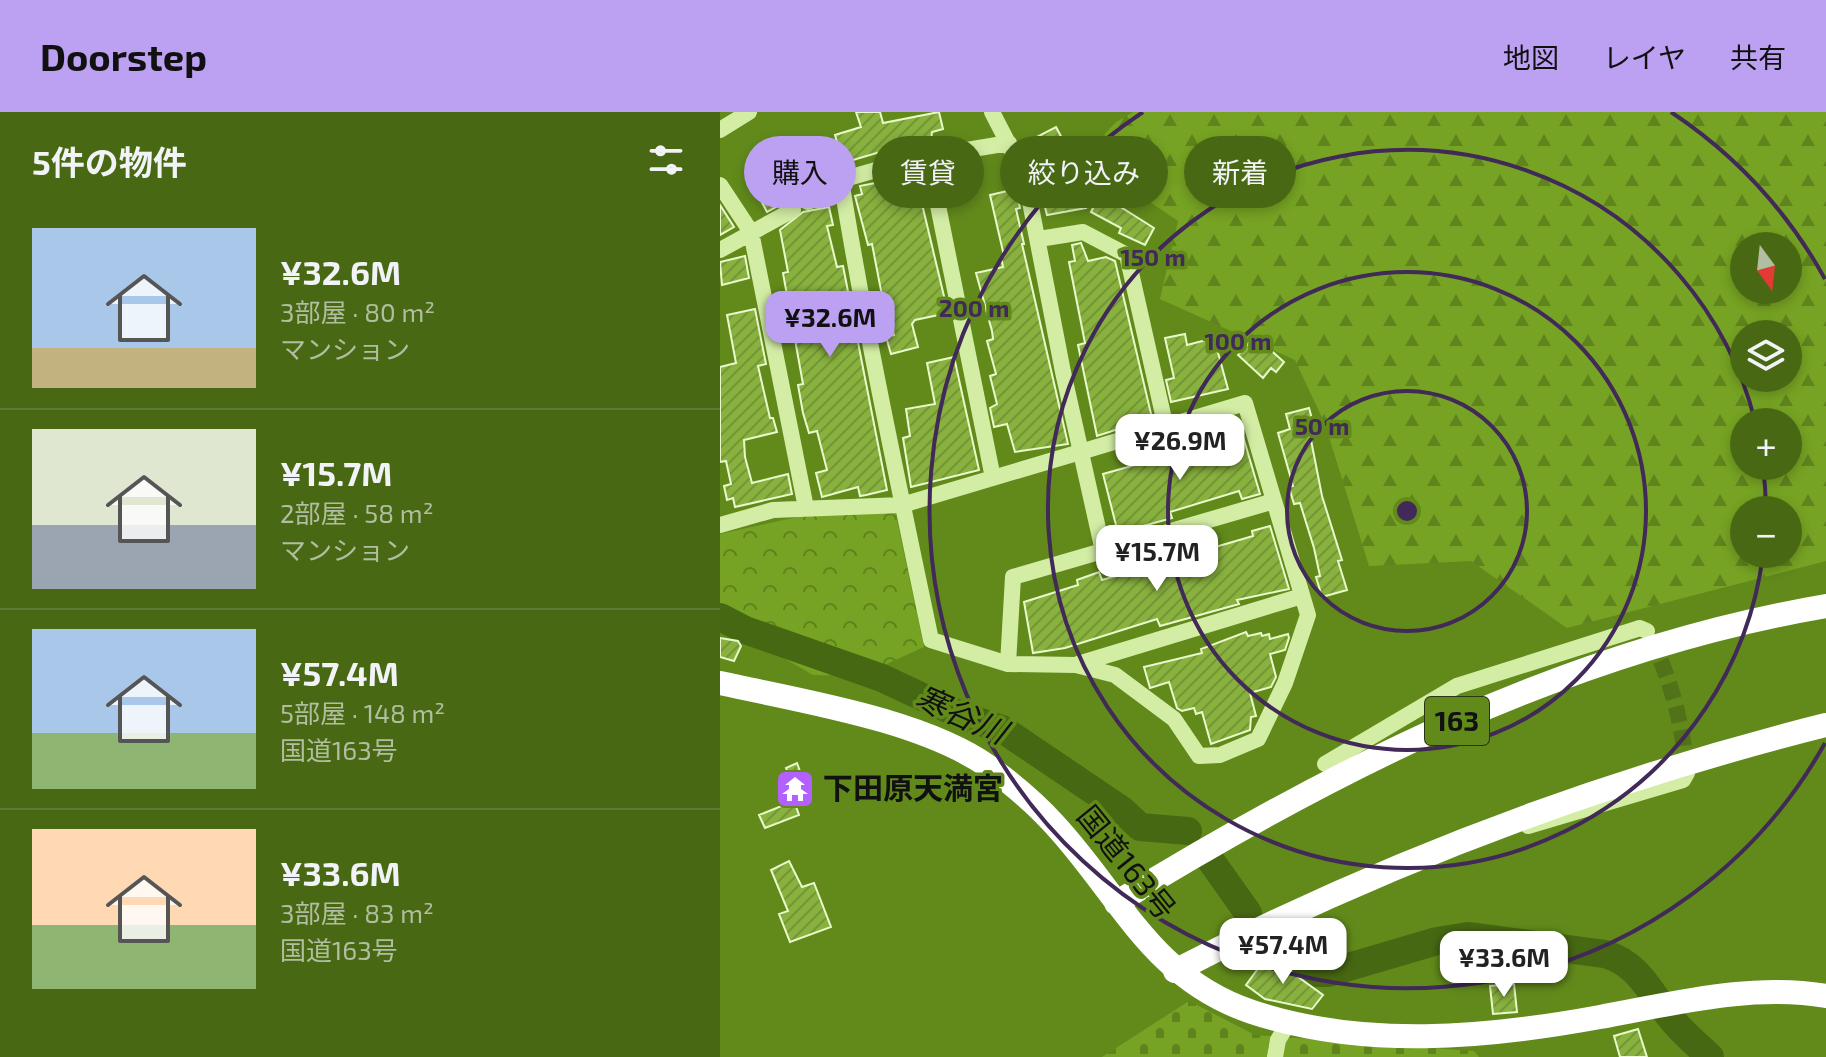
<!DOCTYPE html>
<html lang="ja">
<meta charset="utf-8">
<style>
:root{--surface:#496814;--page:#537022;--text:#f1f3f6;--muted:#b1bea0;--line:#617b34;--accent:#bca0f2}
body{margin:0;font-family:"Exo 2","Noto Sans JP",sans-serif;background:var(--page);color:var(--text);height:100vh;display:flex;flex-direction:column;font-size:30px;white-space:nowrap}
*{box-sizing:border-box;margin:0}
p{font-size:26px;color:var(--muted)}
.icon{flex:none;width:44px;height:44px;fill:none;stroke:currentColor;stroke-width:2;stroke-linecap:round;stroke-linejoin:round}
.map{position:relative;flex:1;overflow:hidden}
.sheet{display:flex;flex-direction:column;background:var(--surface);width:720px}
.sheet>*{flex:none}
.hud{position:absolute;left:24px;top:24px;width:760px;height:72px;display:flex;gap:16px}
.needle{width:52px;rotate:165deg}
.buttons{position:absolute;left:1010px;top:120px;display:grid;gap:16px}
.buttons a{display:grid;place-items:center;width:72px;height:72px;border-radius:50%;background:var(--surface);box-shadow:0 4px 12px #0003;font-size:40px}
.price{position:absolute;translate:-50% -68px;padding:0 18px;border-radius:16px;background:#fff;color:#222;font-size:26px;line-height:52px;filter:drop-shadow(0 2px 4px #0008)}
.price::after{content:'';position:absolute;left:50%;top:48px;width:24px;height:18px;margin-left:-12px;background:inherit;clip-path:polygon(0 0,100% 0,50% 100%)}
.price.selected{background:var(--accent);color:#111}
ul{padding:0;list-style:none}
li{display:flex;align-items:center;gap:24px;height:200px;padding:0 32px}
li+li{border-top:2px solid var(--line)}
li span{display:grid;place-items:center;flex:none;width:224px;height:160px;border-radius:0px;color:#555}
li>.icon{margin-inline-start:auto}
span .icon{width:96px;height:96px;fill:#fffc;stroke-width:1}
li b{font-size:34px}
h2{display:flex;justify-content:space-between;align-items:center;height:96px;padding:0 32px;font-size:34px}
.tag{padding:0 28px;border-radius:36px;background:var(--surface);box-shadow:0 4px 12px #0003;font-size:28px;line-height:72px}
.tag.selected{background:var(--accent);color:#111}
header{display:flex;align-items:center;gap:48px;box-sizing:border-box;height:112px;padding:0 40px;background:var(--accent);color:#111}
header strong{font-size:38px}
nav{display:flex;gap:44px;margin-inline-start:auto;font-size:28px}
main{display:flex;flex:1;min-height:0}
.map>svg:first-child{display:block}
.forest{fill:url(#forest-firs);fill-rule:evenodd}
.cemetery{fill:url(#cemetery-stones)}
.park{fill:url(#park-crowns)}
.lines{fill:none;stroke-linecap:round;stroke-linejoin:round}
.river{stroke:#476812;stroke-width:28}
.building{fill:url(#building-hatch);stroke:#e9f9ca;stroke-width:2}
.minor-tunnel{stroke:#517219;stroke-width:16;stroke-dasharray:16 8;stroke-linecap:butt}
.minor{stroke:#d3eda5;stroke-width:16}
.highway{stroke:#fff;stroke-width:24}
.ring{fill:none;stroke:#412958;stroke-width:4}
.labels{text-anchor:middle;stroke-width:7;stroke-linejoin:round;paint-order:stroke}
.shield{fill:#618a1b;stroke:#293514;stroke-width:2}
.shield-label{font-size:28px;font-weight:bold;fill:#111}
.poi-label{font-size:30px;font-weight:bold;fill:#111;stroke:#618a1b;text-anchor:start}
.street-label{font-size:30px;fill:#111;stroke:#618a1b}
.water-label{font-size:32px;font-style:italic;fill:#111;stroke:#618a1b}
.centre{fill:#412958;stroke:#618a1b;stroke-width:4}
.ring-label{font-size:24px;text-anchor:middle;font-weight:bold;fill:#412958;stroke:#618a1b;stroke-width:7;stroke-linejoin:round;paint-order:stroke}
</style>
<header>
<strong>Doorstep</strong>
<nav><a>地図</a><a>レイヤ</a><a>共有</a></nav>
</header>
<main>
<section class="sheet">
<h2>5件の物件<svg class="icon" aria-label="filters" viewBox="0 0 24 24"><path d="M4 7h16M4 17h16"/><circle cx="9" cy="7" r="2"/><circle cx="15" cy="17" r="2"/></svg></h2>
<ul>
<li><span style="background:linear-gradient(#a9c7e8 75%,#c2b280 0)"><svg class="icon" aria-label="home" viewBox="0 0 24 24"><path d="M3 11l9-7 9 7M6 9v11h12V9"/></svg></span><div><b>¥32.6M</b><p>3部屋 · 80 m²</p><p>マンション</p></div></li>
<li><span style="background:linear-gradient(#dfe7d0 60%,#9aa5b1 0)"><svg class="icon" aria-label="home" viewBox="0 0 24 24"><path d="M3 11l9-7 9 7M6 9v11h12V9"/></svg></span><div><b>¥15.7M</b><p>2部屋 · 58 m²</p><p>マンション</p></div></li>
<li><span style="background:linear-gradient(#a9c7e8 65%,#8fb573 0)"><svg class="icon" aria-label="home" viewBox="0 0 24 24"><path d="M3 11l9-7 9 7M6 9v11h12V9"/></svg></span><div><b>¥57.4M</b><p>5部屋 · 148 m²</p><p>国道163号</p></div></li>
<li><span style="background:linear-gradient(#ffd9b3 60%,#8fb573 0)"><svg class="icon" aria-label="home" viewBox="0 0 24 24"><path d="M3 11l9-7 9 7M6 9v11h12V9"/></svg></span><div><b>¥33.6M</b><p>3部屋 · 83 m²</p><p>国道163号</p></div></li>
</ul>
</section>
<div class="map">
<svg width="1106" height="945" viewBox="0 0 1106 945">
<defs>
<pattern id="forest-firs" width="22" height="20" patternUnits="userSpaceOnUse" patternTransform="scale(2)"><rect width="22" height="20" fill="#76a323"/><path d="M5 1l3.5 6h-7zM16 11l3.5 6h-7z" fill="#5f831d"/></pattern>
<pattern id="cemetery-stones" width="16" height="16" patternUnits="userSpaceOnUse" patternTransform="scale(2)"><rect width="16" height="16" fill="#76a323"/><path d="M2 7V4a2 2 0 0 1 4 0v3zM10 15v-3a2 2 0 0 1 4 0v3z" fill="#5f831d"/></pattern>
<pattern id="park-crowns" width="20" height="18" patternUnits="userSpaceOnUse" patternTransform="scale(2)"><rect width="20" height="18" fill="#76a323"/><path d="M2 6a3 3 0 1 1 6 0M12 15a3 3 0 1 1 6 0" fill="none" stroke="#5f831d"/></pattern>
<pattern id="building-hatch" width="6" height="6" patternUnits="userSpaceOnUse" patternTransform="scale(2)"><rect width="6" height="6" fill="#88b13e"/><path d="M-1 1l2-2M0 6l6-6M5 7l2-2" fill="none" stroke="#749735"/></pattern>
</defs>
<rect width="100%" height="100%" fill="#618a1b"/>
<path class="forest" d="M413 0H1106V449L847 516 751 449 649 454 605 312 575 248 440 187 458 109 363 45 395 11ZM1024 134H1068V178H1024ZM1024 222H1068V266H1024ZM1024 310H1068V354H1024ZM1024 398H1068V442H1024Z"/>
<path class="cemetery" d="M469 889 535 923 754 939 759 945H382Z"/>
<path class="park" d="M175 399 204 535 140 564 93 563 45 535 0 516V422L82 404Z"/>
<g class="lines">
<path class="river" d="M0 505 25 518 162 566 243 604 282 617 402 698 420 715 468 719
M489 746 528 801
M551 828 594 861H608L717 829 748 824 885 842C919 852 929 879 950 905 961 920 977 932 990 945"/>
</g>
<path class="building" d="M136 0H160L163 11 219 0 223 17 212 20 211 30 190 35V31L123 51 115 23 141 15Z
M336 15 344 30 336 35 340 42 320 53 309 29Z
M200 62 206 91 202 92 228 201 195 208 192 212 198 235 171 242 166 225 174 223 167 193 164 194 152 132 148 133 135 84 142 82 140 74Z
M50 64 65 90 47 100 38 83 50 76 47 65Z
M362 75 366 96 327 103 322 83Z
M296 77 300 96 296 97 304 132H302L348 332 295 340 287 312 274 315 270 296 277 292 270 264 276 262 267 229 273 227 272 219 256 161 283 155 281 145 284 144 270 83Z
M380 82 434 116 425 133 399 121 401 116 371 100Z
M0 93 14 115 0 123Z
M109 95 113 113 107 114 117 155 123 154 167 378 146 383 140 384 138 375 102 385 96 361 107 358 97 319 89 321 83 301 78 273 83 272 63 161 68 160 60 118 83 100Z
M361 131 368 149 386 145 395 149 432 306 377 324 358 233 365 231 349 150 355 149 352 133Z
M25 144 29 166 2 173 0 150Z
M35 197 46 252 38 254 50 306H53L57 320 24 328 25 345 32 371 68 362 72 382 15 395 13 386 7 388 4 374 11 372 6 349 0 350V255L16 251 7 203Z
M465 222 467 233 494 226 508 277 451 290 446 268 454 266 445 226Z
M535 224 564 250 556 260 551 256 543 266 518 243Z
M234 245 259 358 191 375 183 326 190 324 186 297 215 292 207 251Z
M589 296 596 321 590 323 602 384 622 448 618 449 627 478 602 485 596 465 600 464 594 436 580 391 574 392 569 375 573 374 558 321 570 317 566 302Z
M522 321 540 382 522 387 519 379 450 400 452 406 398 421 383 362 447 344 445 337 464 332 466 337Z
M550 414 569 477 517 488 519 492 440 514 437 507 345 536 313 541 304 490 358 473 357 468 379 460 382 468 533 424 532 419Z
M526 520 528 524 541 521 542 524 549 522 550 527 568 522 569 526 565 538 550 542 556 565 551 575 530 581 536 604 531 605 530 618 491 632 482 600 476 602 474 596 462 599 457 596 449 570 430 576 424 555 482 541 481 537Z
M0 526 18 529 21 534 14 549 0 545Z
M77 651 82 665 71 669 66 656Z
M74 689 79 703 45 716 39 703Z
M69 749 82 775 94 771 111 815 70 830 59 802 68 799 51 758Z
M548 843 603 883 592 897 545 887 526 873Z
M794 872 797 900 773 902 770 874Z
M918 917 927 945H900L894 924Z"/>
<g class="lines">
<path class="minor-tunnel" d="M931 527C950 565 964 616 966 658"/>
<path class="minor" d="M272 0 305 64 343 260 383 439
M0 18 29 0
M208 44 273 366
M0 73 31 120 86 396
M88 90 121 68 198 46 289 31
M319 127 363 120 407 143 446 316
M0 138 73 98
M0 413 53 398 182 393 525 291 588 503 565 571 538 627 500 643 479 644 454 607 395 563 356 553 288 552 211 528C179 375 146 222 121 68
M288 552 293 465 554 389
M358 552 582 484
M605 652 737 574 920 516 927 519
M808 714 963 668 967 661
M555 945 558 928 569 910"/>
<path class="highway" d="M0 571C81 589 203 608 269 655 291 671 316 692 334 712 400 783 432 867 532 900 644 937 766 926 880 905 952 892 1032 871 1106 884
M396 791C616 656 849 538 1106 494
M455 859C664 751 878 670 1106 613"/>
</g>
<g class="ring">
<circle cx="687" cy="399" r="120"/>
<circle cx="687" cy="399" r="239"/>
<path d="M1043 443A359 359 0 1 1 1035 309M1043 355A359 359 0 0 1 1046 396"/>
<path d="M1105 631A478 478 0 1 1 423 0M951 0A478 478 0 0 1 1105 167"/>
</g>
<defs>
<g id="temple-square" transform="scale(2)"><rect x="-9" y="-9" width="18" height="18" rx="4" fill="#b261fe" stroke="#618a1b"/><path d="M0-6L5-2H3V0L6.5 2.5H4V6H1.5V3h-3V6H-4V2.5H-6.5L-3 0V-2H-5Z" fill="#fff"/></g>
</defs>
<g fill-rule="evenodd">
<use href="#temple-square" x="75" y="677"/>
</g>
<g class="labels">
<rect class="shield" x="705" y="585" width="64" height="48" rx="6"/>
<g class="shield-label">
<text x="737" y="619">163</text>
</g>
<g class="poi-label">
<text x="103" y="687">下田原天満宮</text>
</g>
<g class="street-label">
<text transform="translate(406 751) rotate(51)" y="10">国道163号</text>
</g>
<g class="water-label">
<text transform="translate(241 603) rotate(24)" y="11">寒谷川</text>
</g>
</g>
<circle cx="687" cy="399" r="12" class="centre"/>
<g class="ring-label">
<text x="433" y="154">150 m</text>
<text x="254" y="205">200 m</text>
<text x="518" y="238">100 m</text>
<text x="602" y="323">50 m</text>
</g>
</svg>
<div class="buttons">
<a><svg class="needle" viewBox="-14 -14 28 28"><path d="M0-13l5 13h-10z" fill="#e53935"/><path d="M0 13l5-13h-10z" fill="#b1bea0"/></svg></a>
<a><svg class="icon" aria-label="layers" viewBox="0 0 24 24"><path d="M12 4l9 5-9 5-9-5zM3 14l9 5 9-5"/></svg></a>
<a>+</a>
<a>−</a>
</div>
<b class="price selected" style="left:110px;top:247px">¥32.6M</b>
<b class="price" style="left:460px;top:370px">¥26.9M</b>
<b class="price" style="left:437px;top:481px">¥15.7M</b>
<b class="price" style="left:563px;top:874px">¥57.4M</b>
<b class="price" style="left:784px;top:887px">¥33.6M</b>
<div class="hud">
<a class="tag selected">購入</a>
<a class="tag">賃貸</a>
<a class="tag">絞り込み</a>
<a class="tag">新着</a>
</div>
</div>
</main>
